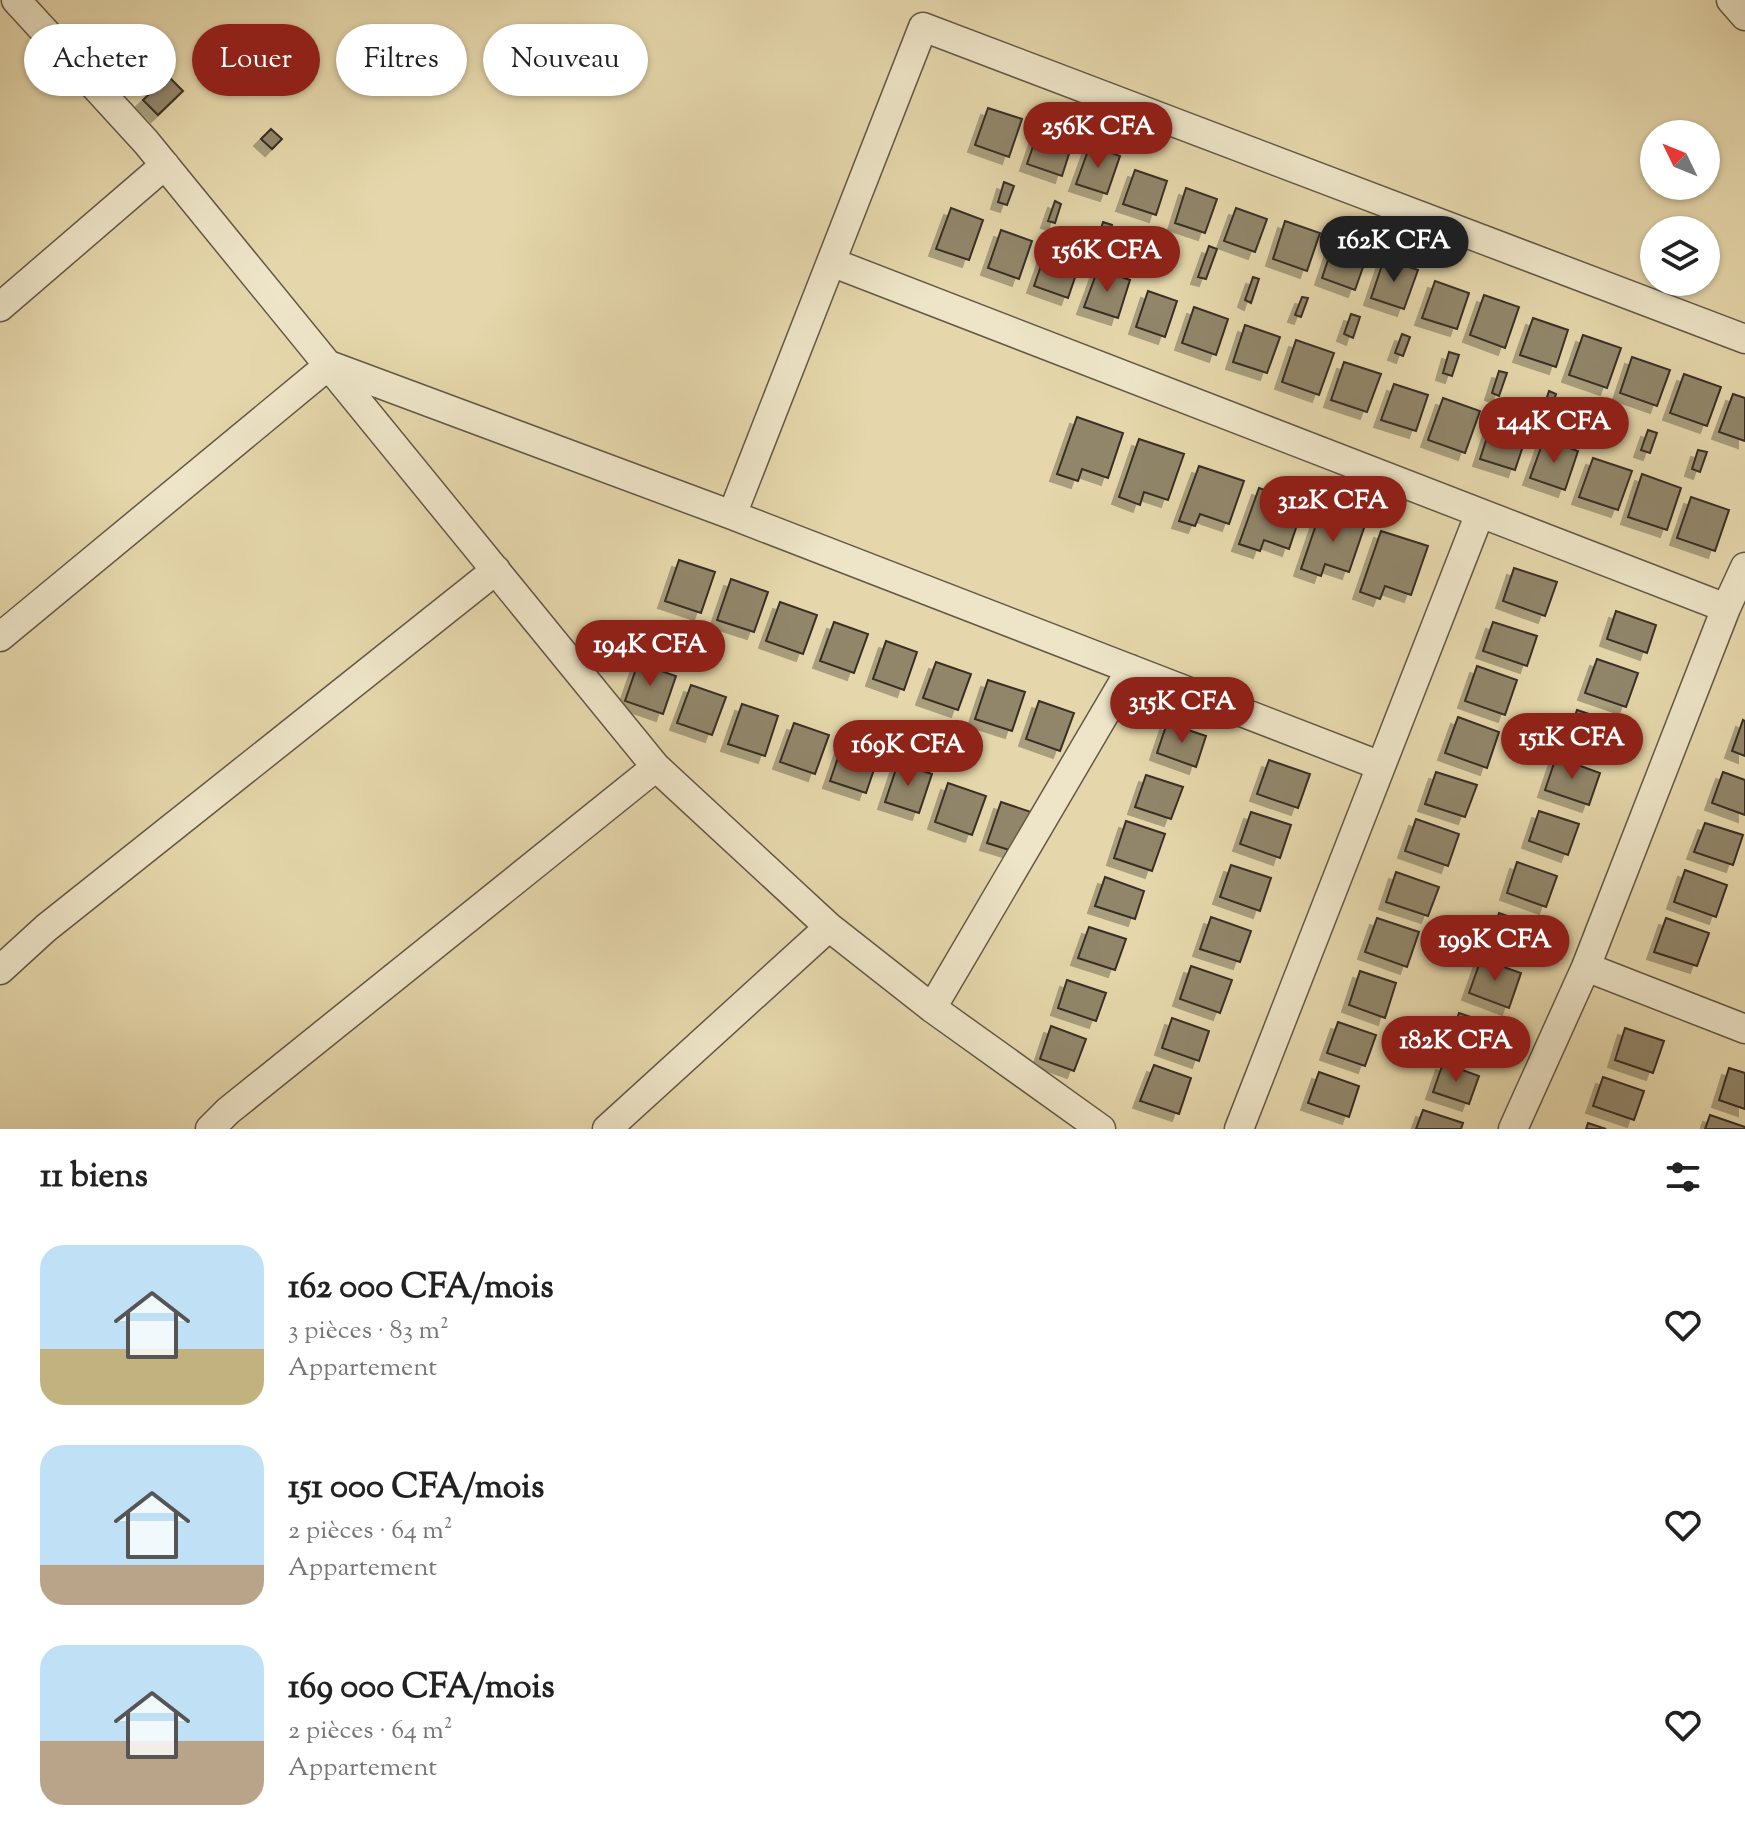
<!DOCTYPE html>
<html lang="fr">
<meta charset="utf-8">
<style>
:root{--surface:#fff;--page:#f6f6f6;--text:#222;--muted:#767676;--accent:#8f2418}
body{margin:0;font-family:"Sorts Mill Goudy",serif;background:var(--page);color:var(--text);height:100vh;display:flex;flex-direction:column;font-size:30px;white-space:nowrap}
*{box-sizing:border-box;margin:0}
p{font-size:26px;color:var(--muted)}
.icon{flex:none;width:44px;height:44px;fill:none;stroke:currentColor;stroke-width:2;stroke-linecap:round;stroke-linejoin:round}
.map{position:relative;height:1129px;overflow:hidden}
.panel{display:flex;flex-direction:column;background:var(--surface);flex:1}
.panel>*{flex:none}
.top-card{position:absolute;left:24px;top:24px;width:800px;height:72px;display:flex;gap:16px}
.needle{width:52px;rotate:313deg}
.tools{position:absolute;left:1640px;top:120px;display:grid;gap:16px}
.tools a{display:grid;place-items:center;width:80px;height:80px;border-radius:50%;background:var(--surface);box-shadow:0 2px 6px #0004;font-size:40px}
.price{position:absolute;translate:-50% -68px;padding:0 18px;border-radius:28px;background:var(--accent);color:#fff;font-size:26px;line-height:52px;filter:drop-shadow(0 2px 4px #0008)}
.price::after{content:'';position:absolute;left:50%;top:48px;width:24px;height:18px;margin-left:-12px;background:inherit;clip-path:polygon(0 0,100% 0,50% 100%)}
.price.selected{background:#222;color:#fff}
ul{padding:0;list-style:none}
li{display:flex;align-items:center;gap:24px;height:200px;padding:0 40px}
li span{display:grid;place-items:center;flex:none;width:224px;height:160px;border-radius:24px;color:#555}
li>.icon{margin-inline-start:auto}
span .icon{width:96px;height:96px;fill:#fffc;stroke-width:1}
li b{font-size:34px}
h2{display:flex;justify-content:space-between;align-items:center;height:96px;padding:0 40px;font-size:34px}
.tag{padding:0 28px;border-radius:36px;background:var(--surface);box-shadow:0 2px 6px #0004;font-size:28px;line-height:72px}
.tag.selected{background:var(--accent);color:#fff}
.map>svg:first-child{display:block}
.building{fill:#91866b;stroke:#372f25;stroke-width:2;filter:url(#shadow)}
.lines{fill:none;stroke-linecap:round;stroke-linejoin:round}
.street-casing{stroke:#625946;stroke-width:31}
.street{stroke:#eee5c8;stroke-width:28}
</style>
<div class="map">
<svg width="1745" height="1129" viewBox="0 0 1745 1129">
<defs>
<filter id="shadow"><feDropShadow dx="-7" dy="7" stdDeviation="0" flood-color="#0004"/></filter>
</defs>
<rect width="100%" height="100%" fill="#e5d7ab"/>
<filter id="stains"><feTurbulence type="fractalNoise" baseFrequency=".0025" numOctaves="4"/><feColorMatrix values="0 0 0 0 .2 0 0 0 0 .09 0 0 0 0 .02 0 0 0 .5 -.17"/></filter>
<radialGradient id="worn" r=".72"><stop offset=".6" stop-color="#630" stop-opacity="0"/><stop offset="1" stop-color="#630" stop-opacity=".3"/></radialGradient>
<path class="building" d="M168 76 183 91 158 115 143 100Z
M988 108 1022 119 1009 157 975 145Z
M1040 126 1074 138 1062 176 1027 164Z
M271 129 282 139 272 149 261 139Z
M1090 145 1120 156 1107 194 1076 184Z
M1135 170 1167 181 1156 215 1123 204Z
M1004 182 1014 186 1007 205 998 202Z
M1186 188 1217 199 1205 233 1175 223Z
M1055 201 1061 204 1055 223 1048 221Z
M951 208 983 220 969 260 936 249Z
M1236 208 1267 219 1255 252 1224 241Z
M1285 221 1320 233 1307 271 1273 259Z
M1103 222 1112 225 1106 244 1097 241Z
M1001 230 1032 241 1019 279 988 268Z
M1154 238 1161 241 1155 258 1148 255Z
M1334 242 1368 253 1355 290 1322 278Z
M1048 246 1082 257 1068 298 1034 286Z
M1209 246 1217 249 1206 279 1198 277Z
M1384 259 1418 270 1404 309 1371 298Z
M1098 269 1130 280 1118 318 1084 307Z
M1253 277 1259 279 1251 303 1245 300Z
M1435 281 1469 293 1457 329 1422 318Z
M1148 291 1177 301 1165 337 1136 327Z
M1484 295 1519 307 1505 348 1470 335Z
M1302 297 1308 298 1301 317 1295 315Z
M1194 307 1228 319 1216 355 1182 343Z
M1351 314 1360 317 1353 338 1344 334Z
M1533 318 1568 330 1556 367 1520 355Z
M1245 325 1280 337 1267 373 1233 362Z
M1402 334 1410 337 1403 356 1395 353Z
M1583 335 1621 348 1607 388 1569 375Z
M1296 340 1334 353 1319 395 1282 382Z
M1449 352 1459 355 1452 376 1443 373Z
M1632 357 1670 370 1657 406 1620 393Z
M1344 362 1381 374 1367 412 1331 400Z
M1499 371 1507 373 1499 396 1492 393Z
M1684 374 1721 387 1707 426 1670 413Z
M1394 384 1428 395 1416 431 1381 420Z
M1549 391 1556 394 1550 412 1543 409Z
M1733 394 1745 398V441L1719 432Z
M1443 398 1480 411 1465 453 1428 440Z
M1597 410 1605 413 1599 433 1591 430Z
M1077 417 1123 433 1108 478 1082 469 1078 481 1057 474Z
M1492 422 1527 434 1515 470 1480 459Z
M1648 430 1657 433 1650 453 1641 450Z
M1139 439 1184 454 1168 500 1144 492 1140 505 1119 497Z
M1544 439 1578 451 1565 490 1530 478Z
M1698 450 1707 452 1700 472 1692 469Z
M1593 458 1632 471 1618 510 1579 497Z
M1199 466 1244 481 1229 524 1200 514 1195 526 1179 521Z
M1642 474 1681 488 1667 530 1628 517Z
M1259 488 1304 504 1289 549 1264 540 1260 551 1239 544Z
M1691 497 1729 510 1715 551 1677 538Z
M1321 510 1365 525 1349 572 1325 564 1321 576 1301 569Z
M1381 531 1428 546 1411 595 1385 586 1380 599 1360 592Z
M679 560 715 572 701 613 665 601Z
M1514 568 1557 582 1545 616 1503 601Z
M731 579 768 592 754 632 717 620Z
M780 602 817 615 803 654 766 641Z
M1616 611 1656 625 1647 653 1607 639Z
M834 622 868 634 854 673 820 661Z
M1493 622 1537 636 1527 666 1483 651Z
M886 641 917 652 904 690 873 679Z
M1597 659 1638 673 1626 707 1585 693Z
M936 662 971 674 958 710 923 698Z
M638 663 676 676 663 714 625 701Z
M1477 666 1517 680 1505 715 1465 701Z
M988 680 1025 692 1012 731 975 719Z
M691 685 726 697 712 735 677 723Z
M1039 701 1074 713 1060 751 1026 739Z
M742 704 778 716 765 756 728 744Z
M1577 710 1619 724 1609 753 1567 739Z
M1458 717 1499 732 1487 768 1445 753Z
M1743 720 1745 721V756L1732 751Z
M794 723 829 735 815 774 780 762Z
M1167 723 1206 736 1196 767 1157 753Z
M843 743 879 755 866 793 830 781Z
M1556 757 1600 773 1589 805 1545 790Z
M1269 760 1310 774 1298 808 1257 794Z
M898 763 932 774 919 813 885 802Z
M1436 772 1477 785 1465 817 1425 804Z
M1723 772 1745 780V815L1712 803Z
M1146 775 1183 787 1171 819 1135 807Z
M948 783 986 796 972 835 935 822Z
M1001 802 1034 813 1019 853 987 843Z
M1539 811 1579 824 1568 855 1529 841Z
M1251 812 1291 825 1280 858 1240 844Z
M1416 819 1459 834 1448 866 1405 851Z
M1126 821 1165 834 1152 871 1114 858Z
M1705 823 1743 835 1733 865 1694 852Z
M1517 862 1557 876 1546 907 1507 893Z
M1231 865 1271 878 1260 911 1220 897Z
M1685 870 1727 885 1716 917 1674 902Z
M1396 872 1439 887 1428 916 1386 902Z
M1105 877 1144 891 1135 919 1095 906Z
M1499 913 1539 927 1529 954 1489 941Z
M1211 917 1251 931 1240 962 1200 949Z
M1377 918 1419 932 1407 967 1365 952Z
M1666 918 1709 933 1697 966 1654 952Z
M1089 927 1126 939 1115 970 1078 958Z
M1481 959 1521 973 1509 1008 1469 993Z
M1191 966 1232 980 1220 1013 1180 999Z
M1360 971 1396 983 1385 1018 1349 1005Z
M1067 980 1106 993 1096 1021 1058 1008Z
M1459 1013 1500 1027 1490 1057 1449 1042Z
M1172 1018 1209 1031 1199 1061 1162 1048Z
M1338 1022 1376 1035 1365 1066 1327 1053Z
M1051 1026 1086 1039 1074 1071 1040 1059Z
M1625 1028 1664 1041 1653 1073 1615 1060Z
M1443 1063 1479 1076 1469 1104 1433 1092Z
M1154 1065 1191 1078 1179 1114 1140 1101Z
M1729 1068 1745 1073V1109L1719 1100Z
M1319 1072 1359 1086 1349 1117 1308 1103Z
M1603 1077 1644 1091 1634 1120 1593 1106Z
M1423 1110 1463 1123 1461 1129H1416Z
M1710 1115 1745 1127V1129H1705Z
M1588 1123 1606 1129H1586Z"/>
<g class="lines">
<g class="street-casing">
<path id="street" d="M16 0 146 142 656 767 829 927 932 1008 1101 1129
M1731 0 1745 16
M831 262 1726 608
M0 307 165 165
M732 515 923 27 1745 339
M0 637 329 365 732 515 1381 766
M1586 967 1745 1029
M0 970 46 928 496 570
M932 1008 1131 669
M210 1129 228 1111 656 767
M607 1129 829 927
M1239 1129 1480 513
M1513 1129 1586 967 1726 608 1745 567"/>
</g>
<use href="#street" class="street"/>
</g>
<rect width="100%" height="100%" filter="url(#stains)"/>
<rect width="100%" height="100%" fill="url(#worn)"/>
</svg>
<div class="tools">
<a><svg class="needle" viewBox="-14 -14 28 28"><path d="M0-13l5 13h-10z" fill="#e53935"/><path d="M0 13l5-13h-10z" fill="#767676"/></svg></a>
<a><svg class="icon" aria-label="layers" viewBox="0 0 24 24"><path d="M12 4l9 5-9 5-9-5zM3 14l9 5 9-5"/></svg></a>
</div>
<b class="price" style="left:1098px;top:170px">256K CFA</b>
<b class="price selected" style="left:1394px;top:284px">162K CFA</b>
<b class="price" style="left:1107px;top:294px">156K CFA</b>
<b class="price" style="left:1554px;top:465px">144K CFA</b>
<b class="price" style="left:1333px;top:544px">312K CFA</b>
<b class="price" style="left:650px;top:688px">194K CFA</b>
<b class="price" style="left:1182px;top:745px">315K CFA</b>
<b class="price" style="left:1572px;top:781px">151K CFA</b>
<b class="price" style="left:908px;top:788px">169K CFA</b>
<b class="price" style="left:1495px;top:983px">199K CFA</b>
<b class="price" style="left:1456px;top:1084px">182K CFA</b>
<div class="top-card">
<a class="tag">Acheter</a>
<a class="tag selected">Louer</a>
<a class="tag">Filtres</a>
<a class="tag">Nouveau</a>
</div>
</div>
<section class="panel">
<h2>11 biens<svg class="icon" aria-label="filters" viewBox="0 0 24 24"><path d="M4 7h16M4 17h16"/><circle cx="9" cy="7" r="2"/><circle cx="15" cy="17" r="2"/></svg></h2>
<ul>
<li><span style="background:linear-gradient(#bfe0f5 65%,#c2b280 0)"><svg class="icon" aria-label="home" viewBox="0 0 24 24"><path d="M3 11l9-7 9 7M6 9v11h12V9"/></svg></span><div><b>162 000 CFA/mois</b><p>3 pièces · 83 m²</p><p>Appartement</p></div><svg class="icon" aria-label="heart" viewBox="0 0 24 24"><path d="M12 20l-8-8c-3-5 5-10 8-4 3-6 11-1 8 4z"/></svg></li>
<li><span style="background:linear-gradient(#bfe0f5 75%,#b9a48a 0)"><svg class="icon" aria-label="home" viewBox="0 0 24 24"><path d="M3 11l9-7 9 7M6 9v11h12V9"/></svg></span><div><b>151 000 CFA/mois</b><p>2 pièces · 64 m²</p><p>Appartement</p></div><svg class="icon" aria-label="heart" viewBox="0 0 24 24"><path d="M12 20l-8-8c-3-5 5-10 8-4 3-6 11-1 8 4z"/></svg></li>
<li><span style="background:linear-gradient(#bfe0f5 60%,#b9a48a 0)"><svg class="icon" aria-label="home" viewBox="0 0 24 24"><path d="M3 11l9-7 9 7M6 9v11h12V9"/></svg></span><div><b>169 000 CFA/mois</b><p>2 pièces · 64 m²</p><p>Appartement</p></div><svg class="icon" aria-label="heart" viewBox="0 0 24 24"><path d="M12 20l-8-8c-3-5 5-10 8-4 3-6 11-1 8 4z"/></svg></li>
</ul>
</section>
